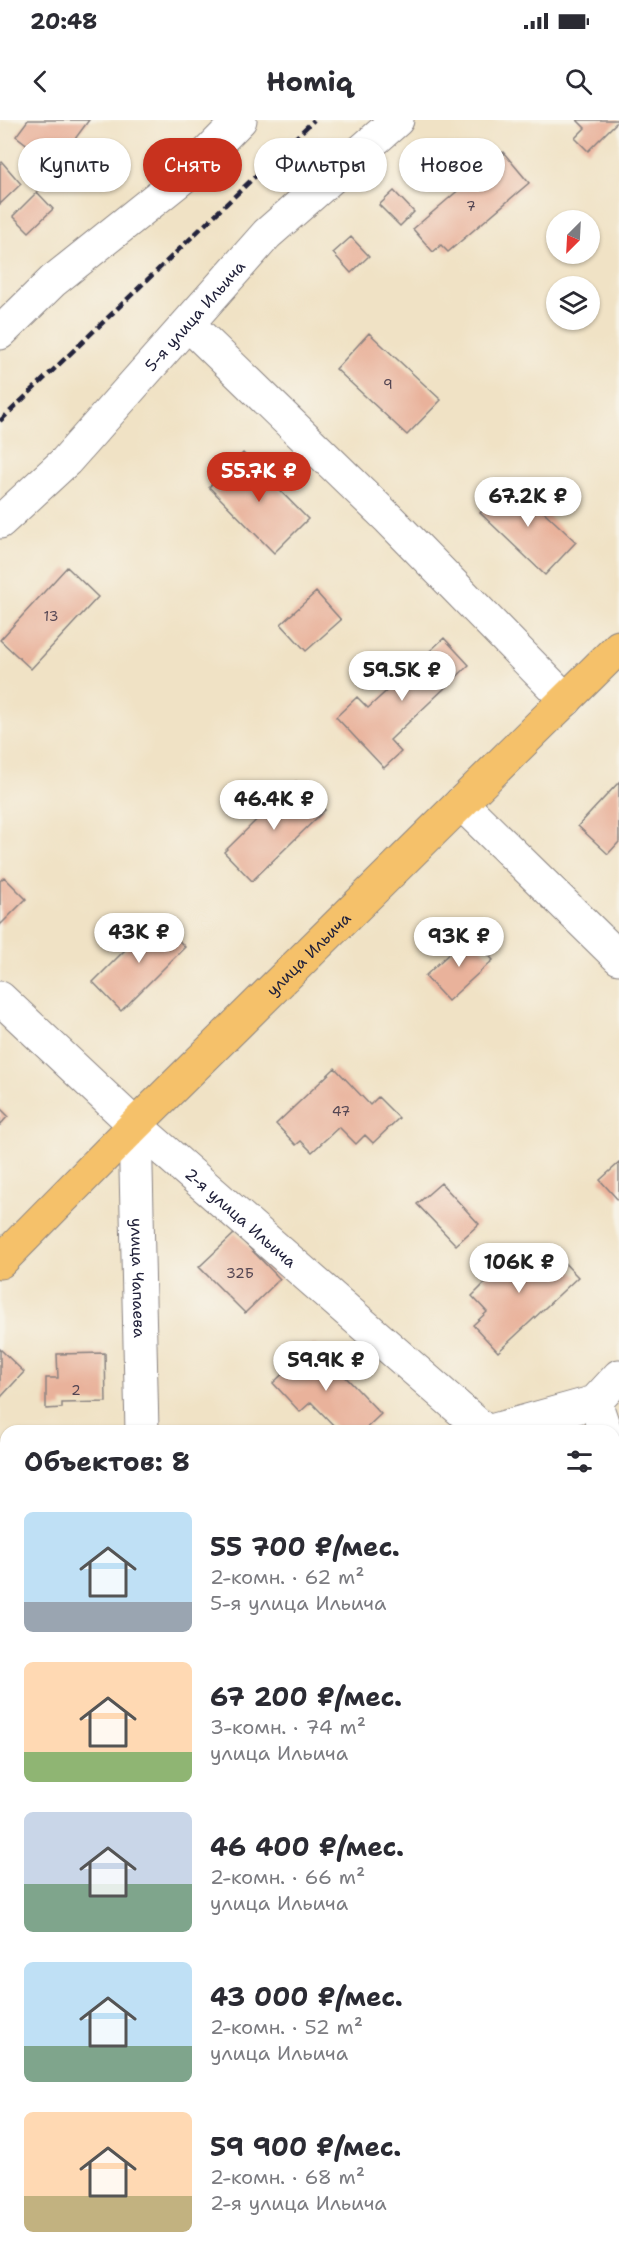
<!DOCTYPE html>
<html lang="ru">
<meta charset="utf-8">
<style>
:root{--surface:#fff;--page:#f7f7f7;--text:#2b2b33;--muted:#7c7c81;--accent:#c8321e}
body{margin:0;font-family:"Shantell Sans",sans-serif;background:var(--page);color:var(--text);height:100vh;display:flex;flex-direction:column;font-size:22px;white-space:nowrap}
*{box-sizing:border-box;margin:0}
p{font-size:20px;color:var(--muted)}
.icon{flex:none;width:33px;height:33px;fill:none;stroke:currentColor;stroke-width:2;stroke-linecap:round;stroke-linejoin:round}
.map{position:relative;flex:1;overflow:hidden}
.panel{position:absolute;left:0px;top:1305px;width:620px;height:836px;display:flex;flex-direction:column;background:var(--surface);border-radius:18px 18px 0 0;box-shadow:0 2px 4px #0004}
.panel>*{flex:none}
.banner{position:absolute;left:18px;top:18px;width:584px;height:54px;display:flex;gap:12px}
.needle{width:39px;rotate:204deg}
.controls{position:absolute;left:546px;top:90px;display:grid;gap:12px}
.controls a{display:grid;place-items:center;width:54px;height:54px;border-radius:50%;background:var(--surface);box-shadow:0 2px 4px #0004;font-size:30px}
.price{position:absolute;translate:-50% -51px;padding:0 14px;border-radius:21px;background:#fff;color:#222;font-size:20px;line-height:39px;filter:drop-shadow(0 2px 3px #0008)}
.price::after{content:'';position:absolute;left:50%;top:36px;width:18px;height:14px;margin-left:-9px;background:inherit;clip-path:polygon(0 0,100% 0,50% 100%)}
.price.active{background:var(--accent);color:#fff}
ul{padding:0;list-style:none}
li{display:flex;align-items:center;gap:18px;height:150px;padding:0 24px}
li span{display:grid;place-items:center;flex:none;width:168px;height:120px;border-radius:9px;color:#555}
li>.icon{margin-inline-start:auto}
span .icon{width:72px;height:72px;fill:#fffc;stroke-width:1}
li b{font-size:26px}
h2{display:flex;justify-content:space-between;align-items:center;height:72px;padding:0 24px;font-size:26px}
.pill{padding:0 21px;border-radius:27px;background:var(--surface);box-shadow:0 2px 4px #0004;font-size:21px;line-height:54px}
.pill.active{background:var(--accent);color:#fff}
.status{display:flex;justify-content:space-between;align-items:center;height:42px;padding:0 30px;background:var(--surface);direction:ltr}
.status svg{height:16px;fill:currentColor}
header{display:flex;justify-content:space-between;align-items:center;height:78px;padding:0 24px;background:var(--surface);font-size:27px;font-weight:700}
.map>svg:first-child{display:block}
.building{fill:#e9b29b}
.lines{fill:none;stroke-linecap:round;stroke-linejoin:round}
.minor-casing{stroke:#898280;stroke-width:35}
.major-casing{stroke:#898280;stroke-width:35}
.minor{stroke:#fff;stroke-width:33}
.major{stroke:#f5c16b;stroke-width:33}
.rail{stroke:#22223b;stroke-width:4.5;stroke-dasharray:9 4.5;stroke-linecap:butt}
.labels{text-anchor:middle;stroke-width:6;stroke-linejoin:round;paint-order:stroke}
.number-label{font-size:14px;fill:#544653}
.street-label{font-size:16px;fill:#22223b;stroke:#f7f3e8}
</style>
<div class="status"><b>20:48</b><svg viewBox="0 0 49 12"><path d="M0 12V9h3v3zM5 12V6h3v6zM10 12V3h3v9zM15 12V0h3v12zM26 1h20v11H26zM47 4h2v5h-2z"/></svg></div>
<header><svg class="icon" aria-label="back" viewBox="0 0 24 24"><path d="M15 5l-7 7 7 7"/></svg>Homiq<svg class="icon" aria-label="search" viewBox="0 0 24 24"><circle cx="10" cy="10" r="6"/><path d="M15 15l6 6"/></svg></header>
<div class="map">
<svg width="619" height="2140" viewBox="0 0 619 2140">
<rect width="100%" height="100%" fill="#f7f3e8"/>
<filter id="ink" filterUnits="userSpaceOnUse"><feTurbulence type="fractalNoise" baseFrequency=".0167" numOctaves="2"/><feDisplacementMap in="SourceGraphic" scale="12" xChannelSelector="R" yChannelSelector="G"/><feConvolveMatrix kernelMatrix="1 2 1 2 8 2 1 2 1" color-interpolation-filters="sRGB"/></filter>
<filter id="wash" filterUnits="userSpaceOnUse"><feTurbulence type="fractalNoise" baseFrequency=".008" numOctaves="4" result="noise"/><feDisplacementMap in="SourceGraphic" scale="24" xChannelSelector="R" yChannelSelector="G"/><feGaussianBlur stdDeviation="1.35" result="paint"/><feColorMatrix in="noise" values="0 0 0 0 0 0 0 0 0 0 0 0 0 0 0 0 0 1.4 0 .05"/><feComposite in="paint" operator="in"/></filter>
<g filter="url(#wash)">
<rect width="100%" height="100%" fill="#f0e2c5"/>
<g id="blocks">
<path class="building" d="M28 0H89L55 46 16 16Z
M577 0H619L588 31 575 18 585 8Z
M503 32 529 63 448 132 441 125 433 132 413 109Z
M2 42 21 64 0 84V44Z
M394 71 414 92 400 106 379 85Z
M37 72 53 89 29 112 13 96Z
M351 117 369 136 351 153 333 133Z
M369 213 441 280 407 315 336 249Z
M243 333 308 399 274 433 209 367Z
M511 361 576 422 545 455 480 393Z
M67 447 98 477 31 549 0 520Z
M316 472 341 500 306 531 281 504Z
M444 518 469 545 390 620 401 632 384 648 336 597 357 577 368 588Z
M296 661 325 690 252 761 224 732Z
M619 662V722L608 734 578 706Z
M4 757 26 779 0 805V761Z
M157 798 185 827 121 891 93 862Z
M469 815 493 840 448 881 425 856Z
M335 948 370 985 378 977 399 998 373 1023 365 1015 356 1024 339 1007 312 1032 301 1021 296 1025 276 1004Z
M0 988 8 996 0 1005Z
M619 1043V1081L600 1060Z
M441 1063 479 1104 456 1125 417 1084Z
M235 1113 280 1159 245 1193 199 1147Z
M517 1126 536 1145 553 1131 578 1157 498 1232 473 1205 487 1192 472 1176 487 1161 483 1157Z
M314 1224 381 1294 363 1311H339L311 1282 300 1292 273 1263Z
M0 1229 24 1252 0 1278Z
M105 1233 106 1282 62 1283V1288L46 1289V1258H58L57 1234Z
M6 1877V1903L0 1887V1879Z
M6 2134H54L53 2140H5Z
M229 2134H295V2140H229Z"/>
</g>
</g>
<g filter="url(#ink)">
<use href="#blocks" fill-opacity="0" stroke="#898280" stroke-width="1.5"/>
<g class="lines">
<g class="minor-casing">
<g id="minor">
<path d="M188 204 389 399 566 580"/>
<path d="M0 213 53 161 188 53 240 0"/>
<path id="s1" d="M0 402 66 341 267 114 397 0"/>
<path d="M461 683 619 838"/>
<path id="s2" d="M0 878 135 1005 485 1311"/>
<path id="s3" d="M135 1005 142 1311"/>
<path d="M595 1282 605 1311"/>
<path d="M491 1311 595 1282 619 1256"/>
<path d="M614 1337 619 1353"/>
<path d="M614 1646 619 1645"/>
<path d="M0 1825 6 1823"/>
<path d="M162 2134V2140"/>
</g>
</g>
<g class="major-casing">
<g id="major">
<path id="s4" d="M0 1142 135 1005 619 527"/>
</g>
</g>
<use href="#minor" class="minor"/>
<use href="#major" class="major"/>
<path class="rail" d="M0 301 314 0"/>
</g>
</g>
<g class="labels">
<g class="number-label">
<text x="471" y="91">7</text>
<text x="388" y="269">9</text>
<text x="51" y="501">13</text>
<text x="341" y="996">47</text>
<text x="240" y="1158">32Б</text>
<text x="76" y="1275">2</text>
</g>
<g class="street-label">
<text dy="6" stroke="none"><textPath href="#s1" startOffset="284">5-я улица Ильича</textPath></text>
<text dy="6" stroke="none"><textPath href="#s4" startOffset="436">улица Ильича</textPath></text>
<text dy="6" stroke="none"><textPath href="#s2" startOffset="326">2-я улица Ильича</textPath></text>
<text dy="6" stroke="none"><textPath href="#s3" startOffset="153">улица Чапаева</textPath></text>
</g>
</g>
</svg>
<div class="controls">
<a><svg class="needle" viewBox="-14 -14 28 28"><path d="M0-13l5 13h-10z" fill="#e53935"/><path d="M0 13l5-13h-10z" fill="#7c7c81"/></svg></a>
<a><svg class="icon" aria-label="layers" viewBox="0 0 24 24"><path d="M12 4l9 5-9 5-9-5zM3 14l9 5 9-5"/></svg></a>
</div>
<b class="price active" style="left:259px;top:383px">55.7K ₽</b>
<b class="price" style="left:528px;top:408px">67.2K ₽</b>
<b class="price" style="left:402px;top:582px">59.5K ₽</b>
<b class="price" style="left:274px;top:711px">46.4K ₽</b>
<b class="price" style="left:139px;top:844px">43K ₽</b>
<b class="price" style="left:459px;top:848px">93K ₽</b>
<b class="price" style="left:519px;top:1174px">106K ₽</b>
<b class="price" style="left:326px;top:1272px">59.9K ₽</b>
<div class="banner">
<a class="pill">Купить</a>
<a class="pill active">Снять</a>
<a class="pill">Фильтры</a>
<a class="pill">Новое</a>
</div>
<section class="panel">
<h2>Объектов: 8<svg class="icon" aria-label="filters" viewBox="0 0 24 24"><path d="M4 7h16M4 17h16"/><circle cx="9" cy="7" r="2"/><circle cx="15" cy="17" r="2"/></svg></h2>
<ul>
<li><span style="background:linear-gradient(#bfe0f5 75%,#9aa5b1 0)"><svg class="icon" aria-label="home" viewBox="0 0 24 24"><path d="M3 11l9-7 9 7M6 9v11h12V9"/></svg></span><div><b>55 700 ₽/мес.</b><p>2-комн. · 62 m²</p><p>5-я улица Ильича</p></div></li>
<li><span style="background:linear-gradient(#ffd9b3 75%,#8fb573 0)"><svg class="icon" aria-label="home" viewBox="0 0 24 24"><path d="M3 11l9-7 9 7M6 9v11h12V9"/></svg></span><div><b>67 200 ₽/мес.</b><p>3-комн. · 74 m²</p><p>улица Ильича</p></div></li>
<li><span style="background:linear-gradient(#c9d6e8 60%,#7fa58c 0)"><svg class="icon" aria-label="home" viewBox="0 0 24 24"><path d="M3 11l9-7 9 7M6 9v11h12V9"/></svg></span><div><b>46 400 ₽/мес.</b><p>2-комн. · 66 m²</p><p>улица Ильича</p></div></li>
<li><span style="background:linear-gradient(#bfe0f5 70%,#7fa58c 0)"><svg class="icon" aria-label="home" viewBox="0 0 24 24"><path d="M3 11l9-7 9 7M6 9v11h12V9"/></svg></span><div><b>43 000 ₽/мес.</b><p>2-комн. · 52 m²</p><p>улица Ильича</p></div></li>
<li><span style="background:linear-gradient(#ffd9b3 70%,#c2b280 0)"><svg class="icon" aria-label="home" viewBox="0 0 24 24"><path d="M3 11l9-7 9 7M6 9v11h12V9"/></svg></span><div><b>59 900 ₽/мес.</b><p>2-комн. · 68 m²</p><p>2-я улица Ильича</p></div></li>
</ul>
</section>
</div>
